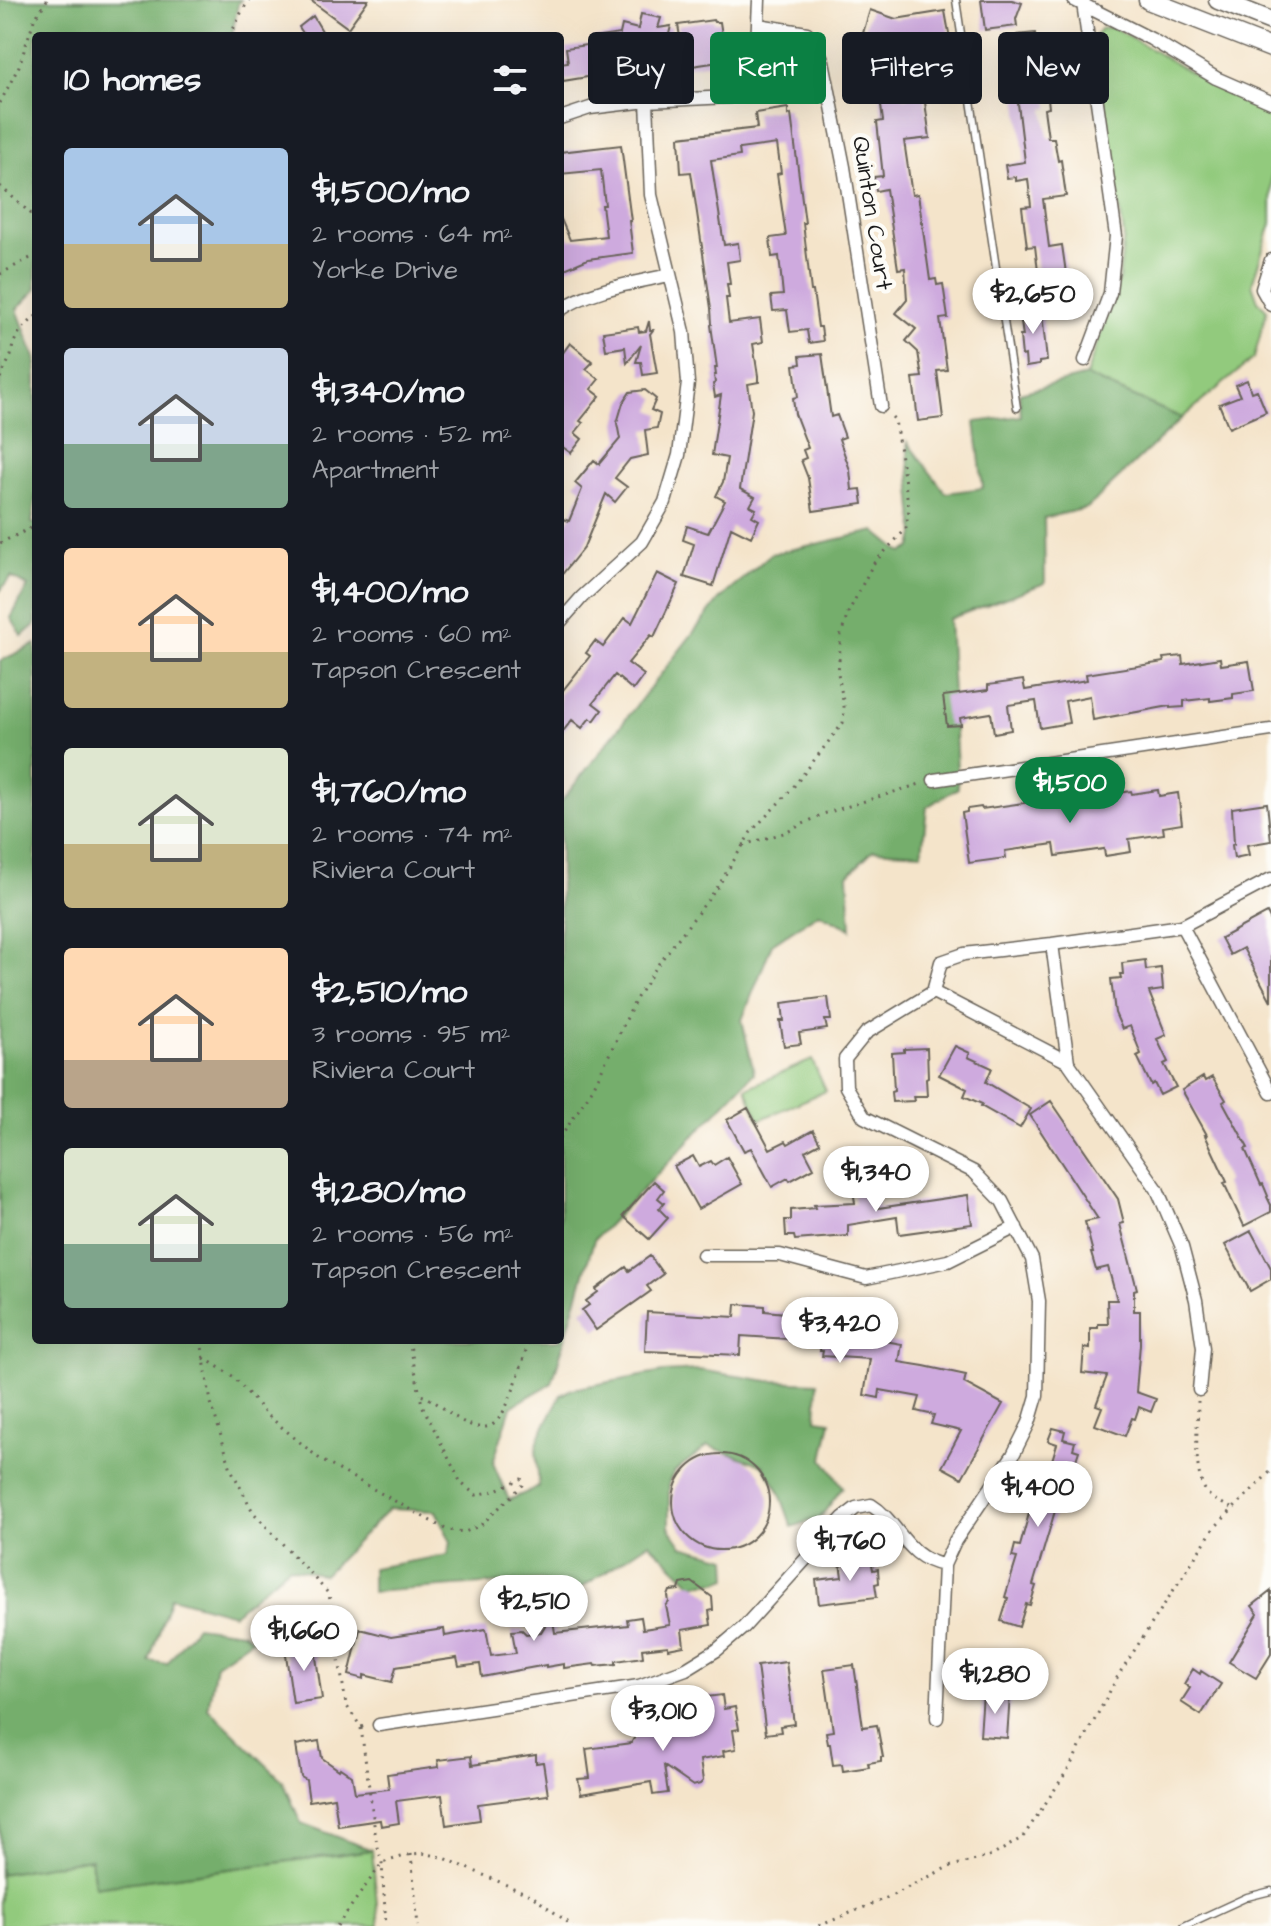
<!DOCTYPE html>
<meta charset="utf-8">
<style>
:root{--surface:#171b24;--page:#20242c;--text:#f1f3f6;--muted:#9ea1a6;--accent:#0b8043}
body{margin:0;font-family:"Architects Daughter",sans-serif;background:var(--page);color:var(--text);height:100vh;display:flex;flex-direction:column;font-size:30px;white-space:nowrap}
*{box-sizing:border-box;margin:0}
p{font-size:26px;color:var(--muted)}
.icon{flex:none;width:44px;height:44px;fill:none;stroke:currentColor;stroke-width:2;stroke-linecap:round;stroke-linejoin:round}
.map{position:relative;flex:1;overflow:hidden}
.side{position:absolute;left:32px;top:32px;width:532px;height:1312px;display:flex;flex-direction:column;background:var(--surface);border-radius:8px;box-shadow:0 8px 32px #0002}
.side>*{flex:none}
.banner{position:absolute;left:588px;top:32px;width:562px;height:72px;display:flex;gap:16px}
.price{position:absolute;translate:-50% -68px;padding:0 18px;border-radius:28px;background:#fff;color:#222;font-size:26px;line-height:52px;filter:drop-shadow(0 2px 4px #0008)}
.price::after{content:'';position:absolute;left:50%;top:48px;width:24px;height:18px;margin-left:-12px;background:inherit;clip-path:polygon(0 0,100% 0,50% 100%)}
.price.selected{background:var(--accent);color:#fff}
ul{padding:0;list-style:none}
li{display:flex;align-items:center;gap:24px;height:200px;padding:0 32px}
li span{display:grid;place-items:center;flex:none;width:224px;height:160px;border-radius:8px;color:#555}
li>.icon{margin-inline-start:auto}
span .icon{width:96px;height:96px;fill:#fffc;stroke-width:1}
li b{font-size:34px}
h2{display:flex;justify-content:space-between;align-items:center;height:96px;padding:0 32px;font-size:34px}
.pill{padding:0 28px;border-radius:8px;background:var(--surface);box-shadow:0 8px 32px #0002;font-size:28px;line-height:72px}
.pill.selected{background:var(--accent);color:#fff}
.map>svg:first-child{display:block}
.green{fill:#92ca7d;stroke:#57734c;stroke-width:2}
.forest{fill:#75ae6c;stroke:#486544;stroke-width:2}
.building{fill:#ceaade}
.lines{fill:none;stroke-linecap:round;stroke-linejoin:round}
.lane-casing{stroke:#686259;stroke-width:9}
.street-casing{stroke:#686259;stroke-width:15}
.secondary-casing{stroke:#686259;stroke-width:21}
.path{stroke:#686259;stroke-width:3;stroke-dasharray:2 6;stroke-linecap:butt}
.lane{stroke:#fff;stroke-width:6}
.street{stroke:#fff;stroke-width:12}
.secondary{stroke:#fff;stroke-width:18}
.labels{text-anchor:middle;stroke-width:8;stroke-linejoin:round;paint-order:stroke}
.street-label{font-size:24px;fill:#1c1c1c;stroke:#fdfcf7}
</style>
<div class="map">
<svg width="1271" height="1926" viewBox="0 0 1271 1926">
<rect width="100%" height="100%" fill="#fdfcf7"/>
<filter id="ink" filterUnits="userSpaceOnUse"><feTurbulence type="fractalNoise" baseFrequency=".0125" numOctaves="2"/><feDisplacementMap in="SourceGraphic" scale="16" xChannelSelector="R" yChannelSelector="G"/><feConvolveMatrix kernelMatrix="1 2 1 2 8 2 1 2 1" color-interpolation-filters="sRGB"/></filter>
<filter id="wash" filterUnits="userSpaceOnUse"><feTurbulence type="fractalNoise" baseFrequency=".006" numOctaves="4" result="noise"/><feDisplacementMap in="SourceGraphic" scale="32" xChannelSelector="R" yChannelSelector="G"/><feGaussianBlur stdDeviation="1.8" result="paint"/><feColorMatrix in="noise" values="0 0 0 0 0 0 0 0 0 0 0 0 0 0 0 0 0 1.4 0 .05"/><feComposite in="paint" operator="in"/></filter>
<g filter="url(#wash)">
<rect width="100%" height="100%" fill="#f4e4ca"/>
<path class="green" d="M1113 27 1224 92 1271 111V223L1252 284 1258 301 1267 310 1254 358 1182 418 1086 376 1119 280 1124 235 1094 38 1100 29Z
M812 1060 826 1091 759 1120 746 1088Z
M0 1249 95 1887 372 1850 379 1926H0Z"/>
<path class="forest" d="M0 0H241L238 4 232 36H36V290L17 309 36 360V495L32 523 36 524V624L22 636 11 618 28 586 11 577 0 591Z
M1086 376 1182 418 1087 508 1044 518 1045 583 949 619 958 788 927 807 922 853 873 850 848 875 851 929 819 913 772 944 742 1020 754 1073 594 1240 552 1383 511 1407 493 1463 509 1500 539 1487 536 1450 539 1437 561 1395 572 1389 663 1372 699 1370 769 1381 818 1383 816 1419 831 1421 823 1459 843 1487 820 1518 792 1527 779 1491 763 1465 708 1446 675 1471 669 1481V1527L682 1546 727 1558 728 1578 717 1582 692 1584 649 1543 572 1594 540 1580 372 1592V1568L448 1555 451 1542 436 1511 389 1509 324 1575 289 1567 233 1614 171 1597 149 1661 167 1664 196 1626 242 1632 252 1639 216 1664 208 1708 283 1781 301 1823 372 1850 95 1887 91 1859 0 1874V661L36 644V1340H560V803L719 600 771 554 875 531 902 553 912 547 915 534 907 442 946 493 983 488 975 422 1021 416 1019 393Z"/>
<g id="blocks">
<path class="building" d="M310 0H368L348 28Z
M981 0H1012L1022 3 1016 19 1017 26 985 30Z
M870 10 896 19 945 11 950 39 905 47 863 33Z
M641 14 661 18 658 28 671 26 662 62 648 59 646 66 616 60 618 72 563 81 560 63 568 62 566 48 593 44 592 38 620 34 622 25 638 29Z
M313 16 325 36H305L299 27Z
M713 20 714 22H720L726 61 685 67 678 25Z
M1035 33 1037 50 1042 49 1047 88 1049 108 1044 109 1048 138H1054L1058 161 1061 160 1066 196 1043 199 1049 247 1062 245 1069 294 1041 297 1035 246 1027 247 1022 207 1031 206 1028 179 1016 181V177L1007 178 1005 165 1025 162 1014 70 1007 71 1005 52 1018 50 1017 35Z
M892 52 894 65 891 75 900 73 903 98 924 95 930 138 904 141 912 195 918 194 930 280 936 279 937 285 943 284 948 318 940 319 947 370 937 371 943 418 918 421 913 378 922 377 918 352 906 341 916 329 896 313 907 300 905 268 898 269 886 189 876 191 874 177 883 176 877 122 883 121 877 76 868 78 865 56Z
M788 108V115L791 114 805 223H803L811 291H813L818 327H821L823 341 809 343 807 330 790 332 787 310 773 311 771 296 783 295 779 256 772 257 770 238 786 236 777 174 781 173 777 144 739 149 740 156 711 160 724 245 738 243 740 260 727 262 730 284H727L729 298H726L729 323 760 319 763 342 753 344 759 382 748 384 752 411 740 489 755 497 750 506 756 509 752 516 759 520 751 537 731 527 713 586 684 577 694 544 683 540 687 526 708 533 725 501 716 496 723 482 727 458 712 455 721 395 715 397 713 384 715 383 714 375H716L715 368H717L711 325 712 324 711 308 691 172 681 173 679 137 757 128 755 113Z
M621 145 631 221H629L633 253 588 259 560 271V217L570 240 606 236 602 205H605L601 170 560 174V152Z
M1041 304 1047 361 1039 362V365L1026 367 1025 355 1022 356 1020 336H1023L1021 322H1024L1022 306Z
M649 321 650 330H653L650 334 657 373 643 375 641 362H636L641 345 627 363 625 347 606 350 603 332 638 327 639 332 646 331Z
M570 343 593 362 586 369 599 379 591 389 600 396 580 421 583 423 575 433 582 439 571 453 560 445V357Z
M822 354 831 417 837 415 845 437 839 439 850 470 852 490 861 489 863 504 813 511 808 478 801 460 806 458 803 450 808 448 795 414 793 398 798 397 794 365 801 364 800 356Z
M1247 380 1251 392 1257 390 1266 412 1229 428 1219 404 1240 396 1235 385Z
M645 390 656 399 651 410 660 414 657 428 645 430 648 455 630 459 615 478 627 487 615 502 606 494 584 547 560 577V518L569 521 582 489 575 483 594 460 599 464 620 439 617 423 623 403 630 392Z
M657 573 679 584 654 637 651 635 628 663 644 675 633 690 615 675 593 703 602 710 594 721 590 718 582 728 572 720 560 735V694L590 656 586 653 595 641 603 647 625 618 632 623Z
M1182 656 1183 664 1220 658 1221 665 1249 661 1254 691 1233 694V698L1210 701V698L1184 701V707L1170 708V706L1093 720 1090 696 1065 701 1069 723 1040 728 1036 701 1008 705 1011 730 994 733 991 713 960 718 961 725 947 726 943 696 988 690V685L1023 680 1025 690 1087 680 1086 674 1164 662 1163 658Z
M1158 790 1159 796 1178 793 1182 824 1163 827 1164 834 1129 839 1131 852 1105 856 1104 849 1056 856 1054 844 1005 851 1006 858 969 863 962 813 967 812V809L981 807 982 809 1044 800 1045 804 1131 791 1132 794Z
M1267 803 1271 841 1247 845 1249 855 1234 858 1232 845 1234 844 1232 808Z
M1267 913 1271 921V1001L1243 948 1230 955 1221 938Z
M1145 960 1146 970 1161 968 1163 990 1149 992 1166 1035 1157 1039 1168 1062 1164 1064 1176 1087 1160 1095 1154 1083 1151 1085 1137 1056 1141 1054 1130 1026 1122 1029 1115 1013 1111 979 1121 978 1120 974H1123L1122 963Z
M828 997 831 1020H825L827 1029 799 1033 801 1044 784 1046 780 1021H784L782 1003Z
M955 1046 970 1053 968 1057 992 1068 986 1082 1031 1109 1020 1128 981 1106 982 1104 964 1096 967 1089 939 1075Z
M927 1048 928 1077 926 1078 927 1096H913L914 1101 892 1102 891 1092 894 1091 892 1053 904 1052V1049Z
M1203 1077 1205 1081 1212 1077 1226 1100 1223 1102 1248 1148 1245 1149 1261 1185 1263 1184 1268 1196 1267 1197 1271 1205V1212L1244 1226 1224 1183 1227 1182 1205 1135H1207L1182 1090Z
M1051 1101 1118 1199 1124 1223 1120 1224 1137 1289 1134 1290V1311H1140V1344L1136 1392 1156 1399 1151 1412 1139 1407 1135 1419 1132 1418 1125 1436 1095 1425 1102 1407 1096 1405 1107 1376 1082 1373 1084 1348 1090 1349V1328H1098V1324H1108L1107 1300H1117L1108 1267 1096 1270 1091 1253H1093L1085 1222 1098 1219 1030 1115Z
M748 1108 770 1149 786 1141 788 1144 813 1130 820 1143 805 1151 814 1168 790 1181 788 1178 772 1187 751 1148 744 1151 727 1120Z
M693 1156 699 1167 711 1161 714 1165 727 1157 742 1184 698 1209 674 1166Z
M872 1173 878 1208 968 1195 972 1224 899 1234 897 1217 848 1225V1236L795 1240 794 1236H786L785 1220H791V1210L815 1208 814 1205 855 1203 851 1176Z
M654 1181 664 1190 658 1198 664 1203 659 1209 668 1218 649 1239 623 1216Z
M1251 1231 1271 1268V1279L1250 1291 1225 1245Z
M650 1256 663 1274 647 1286 651 1291 596 1330 582 1310 589 1305 586 1301 598 1292 596 1289 626 1267 629 1271Z
M736 1304 765 1306V1311L839 1318 838 1323 847 1324V1327L868 1329V1338L902 1344 899 1362 924 1366 966 1375 964 1383 1003 1404 962 1478 942 1467 961 1431 931 1424 934 1415 916 1411 920 1397 880 1390 879 1398 864 1395 870 1359 822 1356 823 1351H820L821 1341 741 1336 740 1355 645 1351 647 1312 735 1317Z
M1053 1428 1065 1431 1063 1439 1075 1442 1073 1449 1079 1451 1071 1475 1066 1474 1033 1585 1036 1586 1030 1605 1026 1604 1019 1627 1001 1621 1008 1598 1005 1597 1017 1558 1012 1557 1015 1545 1020 1546 1038 1481 1045 1483 1057 1444 1048 1441Z
M673 1502a48 48 0 1 1 96 0a48 48 0 1 1-96 0Z
M871 1558 873 1570 878 1569 879 1583 875 1584 877 1597 819 1604 816 1580 842 1577 840 1562Z
M692 1582 712 1597 713 1610 709 1611 711 1625 682 1630 684 1646 668 1649V1646L642 1649 643 1657 616 1661V1664L595 1666 594 1664 564 1668V1664L546 1667V1665L482 1677 480 1664 459 1667 457 1658 396 1667 392 1682 364 1675V1679L349 1675 360 1629 391 1637 444 1629 445 1636 486 1629 491 1656 516 1653 512 1631 522 1630 526 1634 541 1632 552 1614 555 1633 628 1625 627 1619 641 1617 643 1629 670 1625 666 1606 669 1602 668 1596 670 1591 679 1590 681 1584Z
M1271 1591V1654L1256 1678 1229 1662 1258 1614 1252 1606Z
M314 1643 322 1699 293 1703 285 1648Z
M786 1662 794 1724 780 1726 781 1732 766 1734 757 1666Z
M854 1665 863 1727 877 1725 883 1757H881V1761L868 1763 869 1767 843 1771 842 1764 833 1765 830 1744H828L826 1732 833 1731 824 1669Z
M1193 1669 1200 1674 1201 1671 1221 1684 1201 1715 1181 1702 1190 1688 1184 1684Z
M983 1693 1010 1695 1007 1738 980 1736Z
M722 1695 724 1709 735 1707 739 1729 733 1730 736 1749 723 1751 724 1756 700 1760 703 1781 700 1784 693 1786 664 1766 668 1793 653 1795 651 1782 581 1794 578 1779 590 1778 586 1749 631 1743 644 1723 653 1722 659 1727 709 1720 706 1697Z
M319 1741 322 1758 339 1770 340 1768 352 1776 355 1793 389 1789 387 1774 439 1767 438 1760 471 1756 472 1765 536 1755V1763L543 1762 548 1795 478 1804 480 1820 446 1825 442 1795 396 1801 399 1823 381 1826 380 1820 338 1826 334 1797 309 1801 306 1780 301 1777 296 1745Z"/>
</g>
</g>
<g filter="url(#ink)">
<use href="#blocks" fill-opacity="0" stroke="#686259" stroke-width="2"/>
<g class="lines">
<g class="lane-casing">
<path id="lane" d="M956 0 1017 408
M1184 1926 1247 1897 1271 1891"/>
</g>
<g class="street-casing">
<path id="street" d="M1074 0 1151 39 1216 78 1271 102
M1083 3 1116 236 1110 293 1085 360
M758 25 807 33 816 45 823 61 844 167 881 406
M560 118 590 108 647 101 729 97 743 89 756 69 759 0
M1271 260 1262 289 1271 305
M560 310C591 289 634 283 669 275
M560 622 582 597 642 542 665 502 679 455 688 383 684 332 651 195 647 101
M934 780 1271 730
M1182 926 1271 1093
M1052 944 1068 1062
M933 992 1068 1062 1157 1189 1182 1247 1196 1300 1203 1348 1199 1390
M703 1255H780L866 1278 948 1261 1016 1227
M937 1718 944 1565 955 1541 1013 1455 1029 1423 1037 1396 1039 1301 1032 1259 1002 1201 974 1172 864 1117 846 1087 845 1059 866 1033 933 992 941 962 964 954 1052 944 1182 926 1271 879
M379 1725 639 1686 686 1669 717 1650 744 1627 843 1518 856 1508 871 1505C899 1522 906 1559 944 1565"/>
</g>
<g class="secondary-casing">
<path id="secondary" d="M1148 0 1271 48
M1218 0 1271 21"/>
</g>
<path class="path" d="M230 36 241 13 249 0
M0 103 19 66 34 20 47 0
M0 186 36 218
M0 274 36 255
M0 378 11 356 13 344 20 331 36 316
M0 543 29 529 36 520
M743 845 787 832 823 814 920 784
M560 1138 593 1088 636 999 659 963 717 888 751 832 791 790 843 723 844 706 838 673 841 635 848 613 873 564 906 529 909 509 895 420 889 414
M201 1340 211 1403 231 1469 253 1512 329 1594 346 1705 361 1727 365 1726
M409 1340 420 1395
M204 1358 234 1377 265 1413 321 1460 447 1530 465 1532 481 1525 523 1485 524 1481 521 1479 494 1491 476 1495 461 1483 422 1405 420 1395C438 1400 450 1417 468 1424 475 1427 485 1429 492 1425 509 1415 523 1360 529 1340
M1198 1401C1198 1426 1191 1479 1210 1496 1216 1501 1226 1505 1233 1509
M361 1728 376 1839 382 1863 386 1926
M411 1854 418 1926
M337 1926 382 1863 411 1854 423 1853 442 1857 532 1896 573 1926
M819 1926 889 1897 948 1867 992 1856 1023 1837 1069 1768 1119 1674 1214 1528 1271 1471"/>
<use href="#lane" class="lane"/>
<use href="#street" class="street"/>
<use href="#secondary" class="secondary"/>
</g>
</g>
<g class="labels">
<g class="street-label">
<text transform="translate(873 213) rotate(81)" y="8">Quinton Court</text>
</g>
</g>
</svg>
<b class="price" style="left:1033px;top:336px">$2,650</b>
<b class="price selected" style="left:1070px;top:825px">$1,500</b>
<b class="price" style="left:876px;top:1214px">$1,340</b>
<b class="price" style="left:840px;top:1365px">$3,420</b>
<b class="price" style="left:1038px;top:1529px">$1,400</b>
<b class="price" style="left:850px;top:1583px">$1,760</b>
<b class="price" style="left:534px;top:1643px">$2,510</b>
<b class="price" style="left:304px;top:1673px">$1,660</b>
<b class="price" style="left:995px;top:1716px">$1,280</b>
<b class="price" style="left:663px;top:1753px">$3,010</b>
<div class="banner">
<a class="pill">Buy</a>
<a class="pill selected">Rent</a>
<a class="pill">Filters</a>
<a class="pill">New</a>
</div>
<section class="side">
<h2>10 homes<svg class="icon" aria-label="filters" viewBox="0 0 24 24"><path d="M4 7h16M4 17h16"/><circle cx="9" cy="7" r="2"/><circle cx="15" cy="17" r="2"/></svg></h2>
<ul>
<li><span style="background:linear-gradient(#a9c7e8 60%,#c2b280 0)"><svg class="icon" aria-label="home" viewBox="0 0 24 24"><path d="M3 11l9-7 9 7M6 9v11h12V9"/></svg></span><div><b>$1,500/mo</b><p>2 rooms · 64 m²</p><p>Yorke Drive</p></div></li>
<li><span style="background:linear-gradient(#c9d6e8 60%,#7fa58c 0)"><svg class="icon" aria-label="home" viewBox="0 0 24 24"><path d="M3 11l9-7 9 7M6 9v11h12V9"/></svg></span><div><b>$1,340/mo</b><p>2 rooms · 52 m²</p><p>Apartment</p></div></li>
<li><span style="background:linear-gradient(#ffd9b3 65%,#c2b280 0)"><svg class="icon" aria-label="home" viewBox="0 0 24 24"><path d="M3 11l9-7 9 7M6 9v11h12V9"/></svg></span><div><b>$1,400/mo</b><p>2 rooms · 60 m²</p><p>Tapson Crescent</p></div></li>
<li><span style="background:linear-gradient(#dfe7d0 60%,#c2b280 0)"><svg class="icon" aria-label="home" viewBox="0 0 24 24"><path d="M3 11l9-7 9 7M6 9v11h12V9"/></svg></span><div><b>$1,760/mo</b><p>2 rooms · 74 m²</p><p>Riviera Court</p></div></li>
<li><span style="background:linear-gradient(#ffd9b3 70%,#b9a48a 0)"><svg class="icon" aria-label="home" viewBox="0 0 24 24"><path d="M3 11l9-7 9 7M6 9v11h12V9"/></svg></span><div><b>$2,510/mo</b><p>3 rooms · 95 m²</p><p>Riviera Court</p></div></li>
<li><span style="background:linear-gradient(#dfe7d0 60%,#7fa58c 0)"><svg class="icon" aria-label="home" viewBox="0 0 24 24"><path d="M3 11l9-7 9 7M6 9v11h12V9"/></svg></span><div><b>$1,280/mo</b><p>2 rooms · 56 m²</p><p>Tapson Crescent</p></div></li>
</ul>
</section>
</div>
